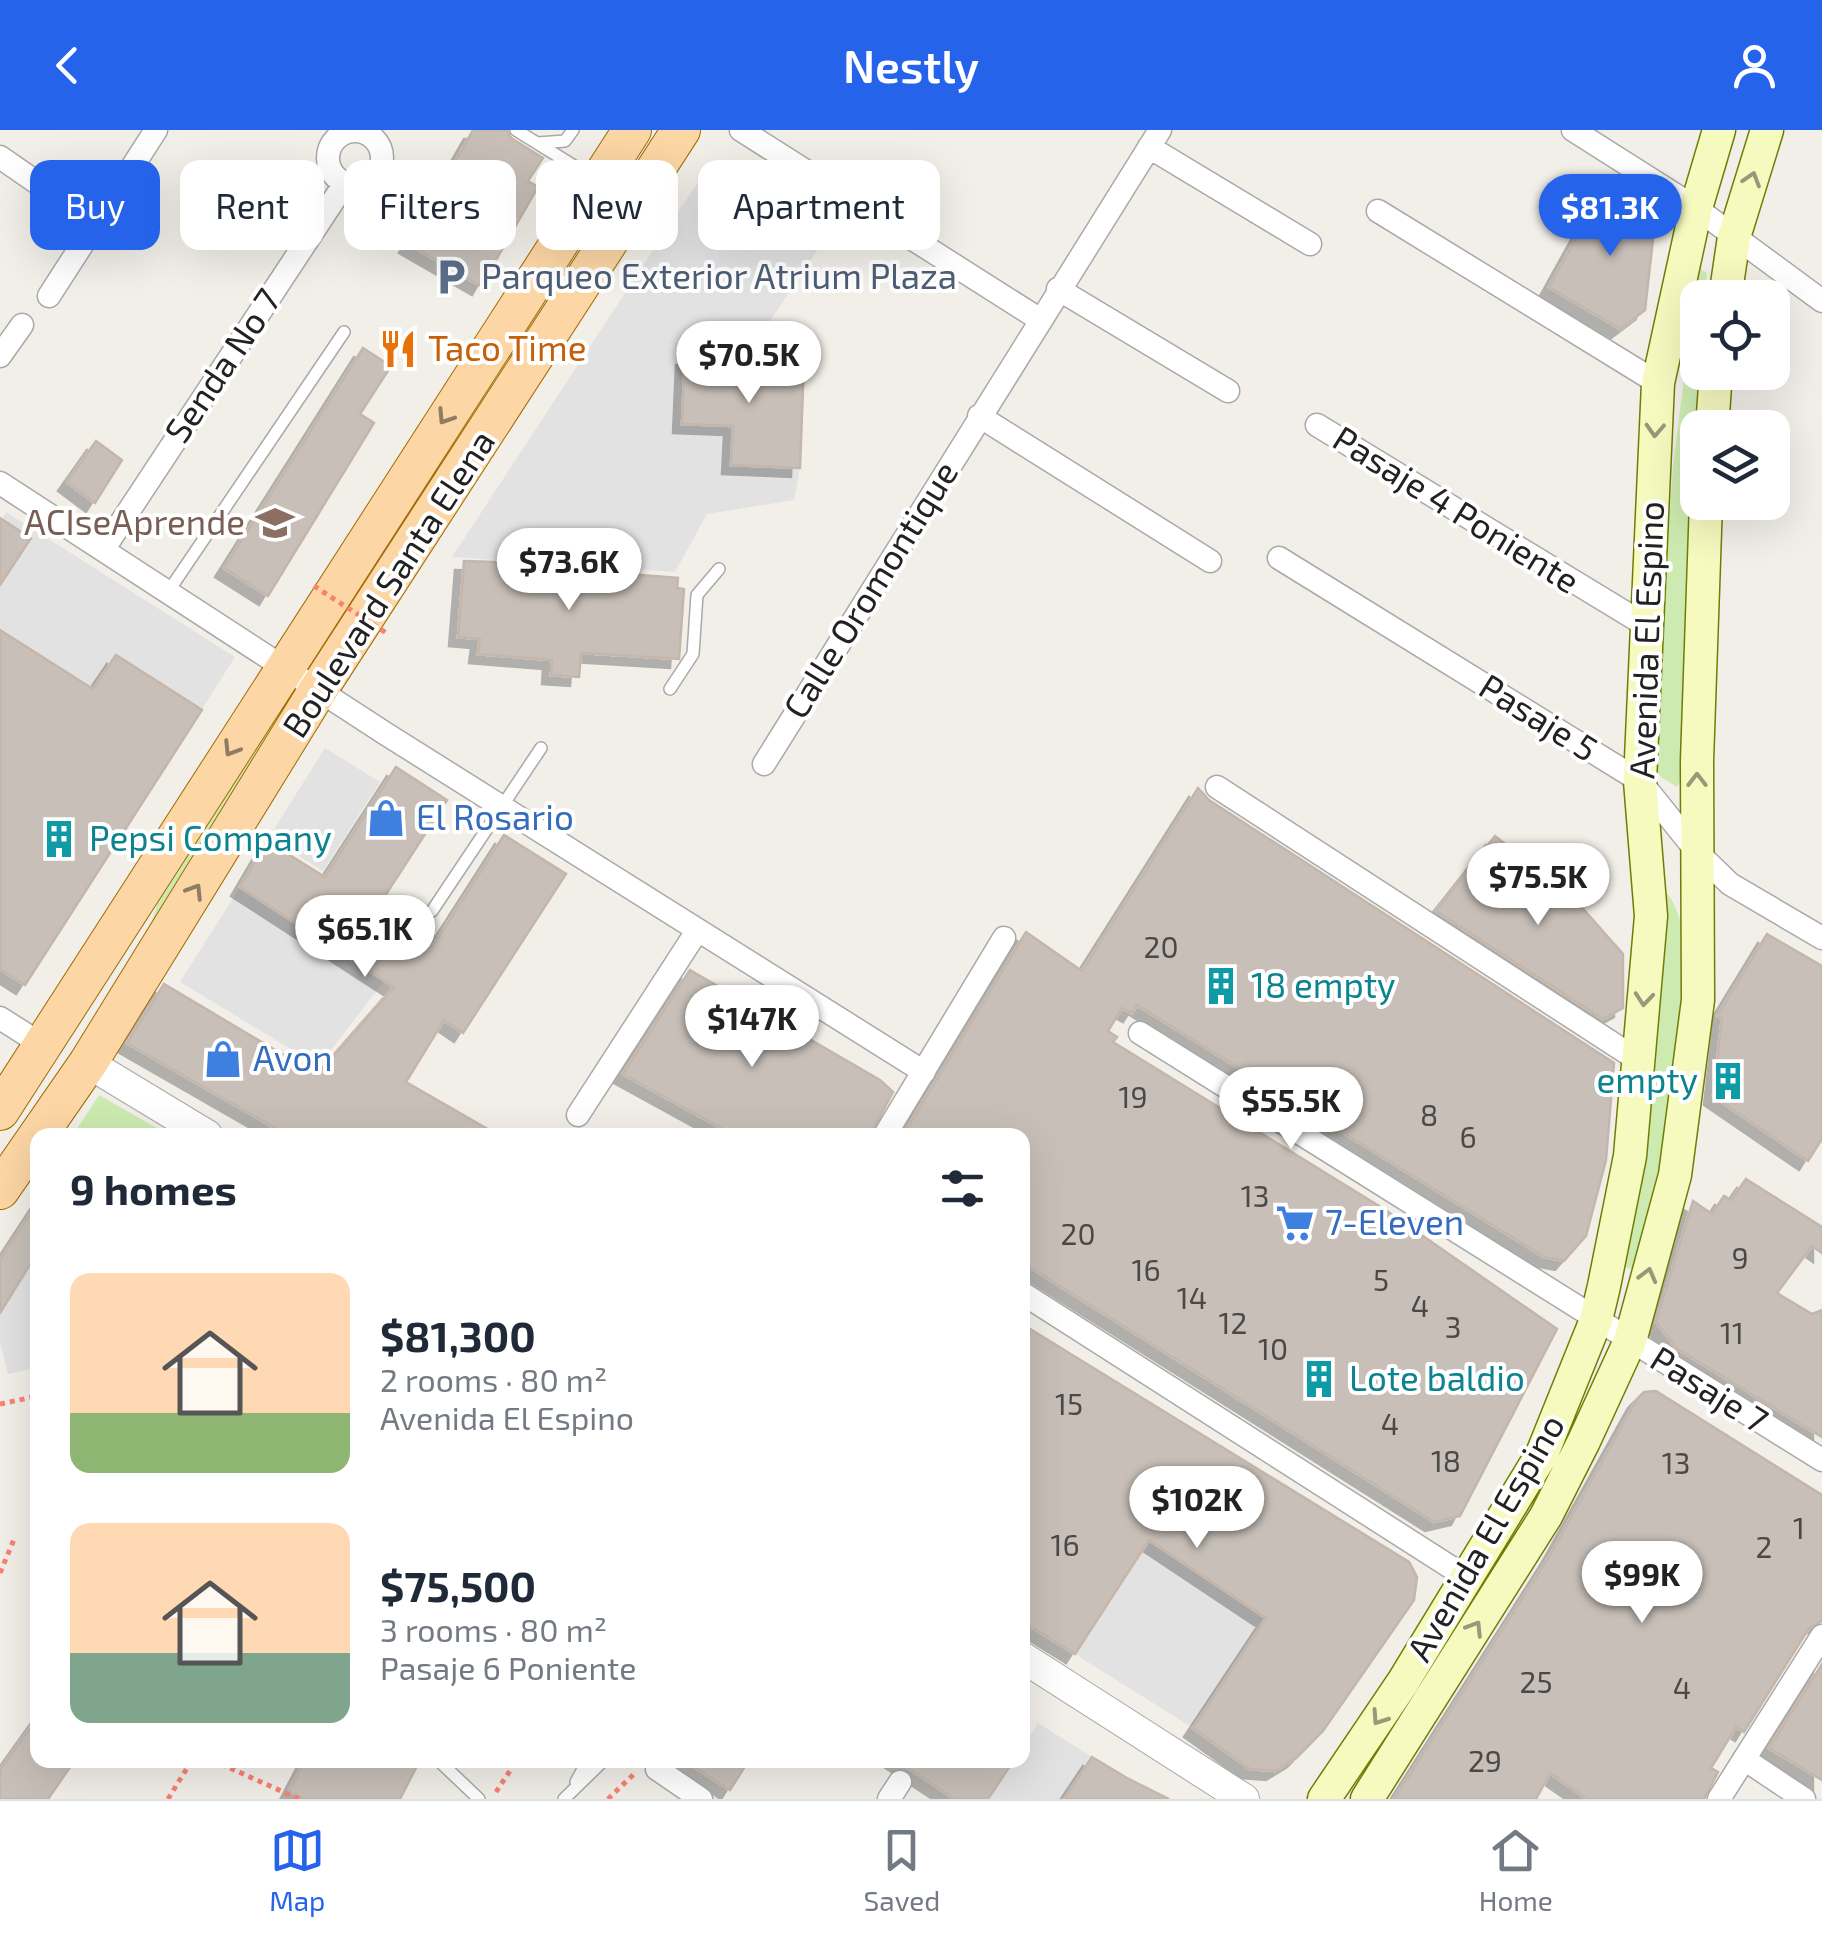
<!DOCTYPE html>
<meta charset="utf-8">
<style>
:root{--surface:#fff;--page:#f6f6f7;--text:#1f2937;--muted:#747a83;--line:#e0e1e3;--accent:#2563eb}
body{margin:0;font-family:"Exo 2",sans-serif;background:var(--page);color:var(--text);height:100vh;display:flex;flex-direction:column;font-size:38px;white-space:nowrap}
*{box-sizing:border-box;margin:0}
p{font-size:32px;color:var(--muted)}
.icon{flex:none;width:55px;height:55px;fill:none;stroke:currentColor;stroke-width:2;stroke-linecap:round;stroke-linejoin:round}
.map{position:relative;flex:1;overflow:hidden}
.drawer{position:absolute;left:30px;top:998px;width:1000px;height:640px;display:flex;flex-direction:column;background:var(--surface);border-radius:20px;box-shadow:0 10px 40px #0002}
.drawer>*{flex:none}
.hud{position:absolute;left:30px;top:30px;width:1000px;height:90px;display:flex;gap:20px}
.fabs{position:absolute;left:1680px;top:150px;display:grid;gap:20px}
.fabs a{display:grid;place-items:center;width:110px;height:110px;border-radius:20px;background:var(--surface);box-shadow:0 10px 40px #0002;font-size:50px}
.price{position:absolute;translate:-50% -85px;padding:0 22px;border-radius:35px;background:#fff;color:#222;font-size:32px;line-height:65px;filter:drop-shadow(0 2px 5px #0008)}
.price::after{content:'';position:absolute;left:50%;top:60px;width:30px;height:22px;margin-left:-15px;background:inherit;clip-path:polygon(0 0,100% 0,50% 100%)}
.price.active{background:var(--accent);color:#fff}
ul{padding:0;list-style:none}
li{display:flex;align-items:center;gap:30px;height:250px;padding:0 40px}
li span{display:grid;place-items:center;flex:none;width:280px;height:200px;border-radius:20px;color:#555}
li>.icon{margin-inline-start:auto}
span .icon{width:120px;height:120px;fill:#fffc;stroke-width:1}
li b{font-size:42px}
h2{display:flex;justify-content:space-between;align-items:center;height:120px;padding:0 40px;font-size:42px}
.chip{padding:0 35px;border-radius:20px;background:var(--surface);box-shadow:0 10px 40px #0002;font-size:35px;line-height:90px}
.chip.active{background:var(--accent);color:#fff}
header{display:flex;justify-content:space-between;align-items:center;height:130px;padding:0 40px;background:var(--accent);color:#fff;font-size:45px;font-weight:600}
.menu{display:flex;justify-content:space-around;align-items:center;height:140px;border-top:2px solid var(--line);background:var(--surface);font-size:28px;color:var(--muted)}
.menu a{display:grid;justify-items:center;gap:5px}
.menu .active{color:var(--accent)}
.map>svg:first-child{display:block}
.grass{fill:#cdebb0}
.parking{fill:#e2e2e2}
.building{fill:#c7bfb8;stroke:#c4b6ab;stroke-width:2.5;filter:url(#shadow)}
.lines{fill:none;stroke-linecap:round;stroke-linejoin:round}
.service-casing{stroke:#a9a9a9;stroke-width:14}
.minor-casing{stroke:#a9a9a9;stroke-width:25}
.tertiary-casing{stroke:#a9a9a9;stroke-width:32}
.secondary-casing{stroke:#707d05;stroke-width:35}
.primary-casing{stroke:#a06b00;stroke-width:40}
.path{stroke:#fa8072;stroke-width:5;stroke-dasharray:5 5;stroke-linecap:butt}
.service{stroke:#fff;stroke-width:11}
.minor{stroke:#fff;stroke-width:22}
.tertiary{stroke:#fff;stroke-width:30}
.secondary{stroke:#f7fabf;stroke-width:32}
.primary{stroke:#fcd6a4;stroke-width:38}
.path-bridge{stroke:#fa8072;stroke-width:5;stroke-dasharray:5 5;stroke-linecap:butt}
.oneway{stroke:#979978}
.oneway2{stroke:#8f7c63}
.labels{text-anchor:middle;stroke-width:8;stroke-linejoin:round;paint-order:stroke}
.number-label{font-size:30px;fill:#4b4948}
.service-label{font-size:35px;fill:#4e5e75;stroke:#fff;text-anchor:start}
.food-label{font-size:35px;fill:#c56008;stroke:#fff;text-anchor:start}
.street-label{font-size:35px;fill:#222;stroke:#fff}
.education-label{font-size:35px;fill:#785e54;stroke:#fff;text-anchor:end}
.shop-label{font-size:35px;fill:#366cbe;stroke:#fff;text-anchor:start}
.culture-label{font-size:35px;fill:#0d838f;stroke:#fff;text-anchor:start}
</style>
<header><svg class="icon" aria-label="back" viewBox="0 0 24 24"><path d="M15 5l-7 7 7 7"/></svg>Nestly<svg class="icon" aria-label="person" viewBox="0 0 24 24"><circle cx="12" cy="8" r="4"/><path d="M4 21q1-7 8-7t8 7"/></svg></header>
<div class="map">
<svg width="1822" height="1669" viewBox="0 0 1822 1669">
<defs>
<filter id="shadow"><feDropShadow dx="-9" dy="9" stdDeviation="0" flood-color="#0004"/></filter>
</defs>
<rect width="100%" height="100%" fill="#f2efe9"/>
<path class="grass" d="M1698 138 1707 143 1704 167 1698 168V242L1703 243 1691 405 1683 647 1677 657 1661 647 1652 635 1673 336Z
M277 580 286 585 101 881 151 793 162 760Z
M1666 762C1719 824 1656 1061 1638 1140L1610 1134 1659 768Z
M99 965 169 1005H73Z"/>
<path class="parking" d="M711 32H743L817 76 833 97 745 228 685 226 682 293 733 296 732 335 800 338 794 370 707 384 675 442 452 427Z
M6 382 235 527 202 579 116 525 93 559 0 500V455L30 408 2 389Z
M325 618 380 652 323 741 269 707Z
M240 757 384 851 319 936 180 852Z
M37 1122V1238L8 1244 0 1212V1183Z
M1149 1410 1266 1488 1193 1598 1075 1524Z
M1038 1593 1092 1627 1064 1669H988L1014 1630H1022L1023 1617Z"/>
<path class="building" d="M473 0H507L511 8 543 28 528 51 538 57 481 156 408 114Z
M1607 52 1656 83 1645 180 1620 199 1549 157Z
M363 218 391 236 360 284 374 293 268 466 224 438Z
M685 226 804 230 800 338 731 335 733 296 682 294Z
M96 311 122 330 95 373 67 352Z
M0 388 31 408 0 455Z
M464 431 591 435V441L678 448 677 458 684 459 679 529 581 523 579 547 551 545 552 530 478 524 480 509 458 507Z
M0 500 93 559 116 525 202 580 25 855 0 839Z
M396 637 447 670 381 772 438 808 504 705 566 744 463 903 444 890 406 952 498 1005H287L127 913 164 854 317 945 394 857 240 757 267 711 325 747Z
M1198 658 1209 670 1614 933 1606 1030 1586 1106 1564 1131 1544 1127 1137 875 1132 883 1122 878 1108 901 1117 907 1113 912 1384 1079 1557 1199 1460 1386 1434 1392 1022 1132V1005H903L1026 802 1082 841Z
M1495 706 1576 771 1623 824V878L1603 889 1436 781Z
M1767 804 1822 836V1009L1808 1031 1713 966 1722 888 1717 886Z
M690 840 880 950 893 962 870 1005H734L623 944Z
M1746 1049 1822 1097V1123L1812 1116 1777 1163 1812 1184 1822 1180V1307L1676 1218 1656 1192 1693 1071 1712 1084 1724 1066 1731 1070Z
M38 1072V1122L0 1183V1130Z
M1022 1194 1409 1432 1417 1447 1414 1470 1323 1601 1296 1628 1275 1641 1250 1639 1193 1598 1266 1488 1149 1410 1075 1524 1022 1491Z
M1656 1261 1822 1365V1491L1809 1498 1744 1602 1736 1597 1711 1638 1718 1642 1704 1669H1587L1550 1643 1536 1669H1394L1550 1425 1637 1269 1644 1262Z
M1822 1534V1650L1769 1618Z
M38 1587V1630H75L48 1669H0V1640Z
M1092 1627 1127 1648 1169 1669H1064Z
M305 1630H420L400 1669H305L289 1661Z
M683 1630H749L730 1660Z
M896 1630H1014L988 1669H955Z"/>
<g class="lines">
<g class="service-casing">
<path id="service" d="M516 0 595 49
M538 13 565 11 573 0
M168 462 344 202
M670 559 693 524 697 465 719 439
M432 781 541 618
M438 1630 479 1669
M576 1652 588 1630
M564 1669 604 1630"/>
</g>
<g class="minor-casing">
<path id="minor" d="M741 0 1039 189
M1573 0 1696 78 1822 171
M328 28a27 27 0 1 1 54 0a27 27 0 1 1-54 0Z
M1149 17 1310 114
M0 27 95 93
M1378 81 1658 253
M1058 159 1228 261
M49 166 156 0
M0 226 22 195
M979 286 1210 431
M1317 295 1647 496
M0 353 386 604 924 942
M103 420 345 53
M1279 428 1640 651 1698 723 1730 754 1822 808
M764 634 1160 0
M1217 657 1638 930
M0 888 44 916
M1140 903 1822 1330
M578 985 697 801
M885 1005 1004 808
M1022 1163 1466 1447
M1744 1629 1804 1669
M657 1639 701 1669
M889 1669 900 1652
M1719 1669 1822 1506"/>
</g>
<g class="tertiary-casing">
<path id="tertiary" d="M88 933 207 1005
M1022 1527 1244 1669"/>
</g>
<g class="secondary-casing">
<path id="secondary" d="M1725 168 1734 107 1767 0
M1712 298 1716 242
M1324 1669 1403 1552 1542 1324 1596 1190 1604 1156 1630 1026 1651 786 1640 651 1658 253 1696 78 1719 0
M1367 1669 1546 1386 1584 1311 1630 1211 1675 1045 1698 870 1697 631 1706 372"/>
</g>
<g class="primary-casing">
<path id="primary" d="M0 981 632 0
M0 1060 88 933 318 560 681 0"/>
</g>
<path class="path" d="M0 1274 38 1266
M0 1443 15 1407
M212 1630 299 1669
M496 1662 517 1630
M168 1669 192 1630
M608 1669 635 1643"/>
<use href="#service" class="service"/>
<use href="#minor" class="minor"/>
<use href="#tertiary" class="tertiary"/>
<use href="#secondary" class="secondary"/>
<use href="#primary" class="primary"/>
<path class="path-bridge" d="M314 456 388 504"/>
</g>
<defs><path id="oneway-chevron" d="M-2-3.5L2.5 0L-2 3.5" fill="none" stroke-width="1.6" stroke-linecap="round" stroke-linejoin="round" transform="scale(2.5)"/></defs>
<g class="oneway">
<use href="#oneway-chevron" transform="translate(1752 49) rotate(-73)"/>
<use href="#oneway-chevron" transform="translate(1655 300) rotate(93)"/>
<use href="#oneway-chevron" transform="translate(1697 650) rotate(-90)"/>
<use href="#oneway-chevron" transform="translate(1644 869) rotate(95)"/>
<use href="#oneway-chevron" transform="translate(1648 1145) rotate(-75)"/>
<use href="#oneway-chevron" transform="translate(1475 1498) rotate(-58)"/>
<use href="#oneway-chevron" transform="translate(1379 1588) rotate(124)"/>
</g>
<g class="oneway2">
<use href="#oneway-chevron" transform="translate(445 287) rotate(123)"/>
<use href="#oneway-chevron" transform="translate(231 619) rotate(122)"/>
<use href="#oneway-chevron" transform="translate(195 761) rotate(-58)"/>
</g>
<defs>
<g id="parking-bare" transform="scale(3)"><path d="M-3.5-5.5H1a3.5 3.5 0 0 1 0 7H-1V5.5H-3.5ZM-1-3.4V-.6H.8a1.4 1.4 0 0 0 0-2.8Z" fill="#5c6f8a" stroke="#fff" stroke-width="2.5" paint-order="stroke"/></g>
<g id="restaurant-bare" transform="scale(3)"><path d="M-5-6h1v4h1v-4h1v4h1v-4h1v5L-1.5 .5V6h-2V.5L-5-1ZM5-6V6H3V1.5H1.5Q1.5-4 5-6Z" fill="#e8710a" stroke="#fff" stroke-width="2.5" paint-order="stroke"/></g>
<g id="school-bare" transform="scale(3)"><path d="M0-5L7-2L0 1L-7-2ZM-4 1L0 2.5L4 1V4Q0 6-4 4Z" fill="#8d6e63" stroke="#fff" stroke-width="2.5" paint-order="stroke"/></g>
<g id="shop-bare" transform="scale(3)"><path d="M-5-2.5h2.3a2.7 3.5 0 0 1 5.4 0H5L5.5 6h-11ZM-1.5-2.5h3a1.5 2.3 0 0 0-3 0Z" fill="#3f7fe0" stroke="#fff" stroke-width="2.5" paint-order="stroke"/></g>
<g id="building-bare" transform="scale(3)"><path d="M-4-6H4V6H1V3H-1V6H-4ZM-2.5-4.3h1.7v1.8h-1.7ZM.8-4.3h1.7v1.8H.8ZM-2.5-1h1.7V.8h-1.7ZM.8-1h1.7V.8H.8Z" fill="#0f9aa8" stroke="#fff" stroke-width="2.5" paint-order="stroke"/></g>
<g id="supermarket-bare" transform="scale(3)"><path d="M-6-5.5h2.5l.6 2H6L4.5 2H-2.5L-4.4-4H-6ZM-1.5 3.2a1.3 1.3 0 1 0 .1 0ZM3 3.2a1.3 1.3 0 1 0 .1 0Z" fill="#3f7fe0" stroke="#fff" stroke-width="2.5" paint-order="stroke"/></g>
</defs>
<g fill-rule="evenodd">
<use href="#parking-bare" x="451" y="147"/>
<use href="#restaurant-bare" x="398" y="219"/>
<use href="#school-bare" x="275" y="393"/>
<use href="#shop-bare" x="386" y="688"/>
<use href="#building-bare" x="59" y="709"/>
<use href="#building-bare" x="1221" y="856"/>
<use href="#shop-bare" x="223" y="929"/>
<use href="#building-bare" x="1728" y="951"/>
<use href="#supermarket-bare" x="1295" y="1093"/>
<use href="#building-bare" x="1319" y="1249"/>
</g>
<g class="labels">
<g class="number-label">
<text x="1161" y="828">20</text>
<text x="1133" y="978">19</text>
<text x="1429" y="996">8</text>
<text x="1468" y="1018">6</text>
<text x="1255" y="1077">13</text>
<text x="1078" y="1115">20</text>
<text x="1740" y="1139">9</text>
<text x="1146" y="1151">16</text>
<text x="1381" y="1161">5</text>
<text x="1192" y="1179">14</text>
<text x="1420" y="1187">4</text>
<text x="1233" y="1204">12</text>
<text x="1453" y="1208">3</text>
<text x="1732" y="1214">11</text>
<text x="1273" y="1230">10</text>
<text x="1069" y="1285">15</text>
<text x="1390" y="1305">4</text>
<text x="1446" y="1342">18</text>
<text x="1676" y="1344">13</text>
<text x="1799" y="1409">1</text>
<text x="1065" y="1426">16</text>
<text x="1764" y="1428">2</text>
<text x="1536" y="1563">25</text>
<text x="1682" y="1569">4</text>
<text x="1485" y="1642">29</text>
</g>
<g class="service-label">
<text x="481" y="159">Parqueo Exterior Atrium Plaza</text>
</g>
<g class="food-label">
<text x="428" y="231">Taco Time</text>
</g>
<g class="street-label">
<text transform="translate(223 236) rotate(-56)" y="12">Senda No 7</text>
<text transform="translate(1456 380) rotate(32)" y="12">Pasaje 4 Poniente</text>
<text transform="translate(389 454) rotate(-57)" y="12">Boulevard Santa Elena</text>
<text transform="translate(871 460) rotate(-58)" y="12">Calle Oromontique</text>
<text transform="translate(1647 510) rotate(-88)" y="12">Avenida El Espino</text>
<text transform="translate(1538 588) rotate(32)" y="12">Pasaje 5</text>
<text transform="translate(1709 1260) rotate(32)" y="12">Pasaje 7</text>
<text transform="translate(1486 1408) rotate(-60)" y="12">Avenida El Espino</text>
</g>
<g class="education-label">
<text x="245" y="405">ACIseAprende</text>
</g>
<g class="shop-label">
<text x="416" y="700">El Rosario</text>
<text x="253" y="941">Avon</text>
<text x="1325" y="1105">7-Eleven</text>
</g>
<g class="culture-label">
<text x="89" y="721">Pepsi Company</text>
<text x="1251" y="868">18 empty</text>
<text x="1698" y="963" text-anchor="end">empty</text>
<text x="1349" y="1261">Lote baldio</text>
</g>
</g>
</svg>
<div class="fabs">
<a><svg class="icon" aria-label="locate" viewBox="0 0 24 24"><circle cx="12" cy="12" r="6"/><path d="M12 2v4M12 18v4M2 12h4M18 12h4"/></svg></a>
<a><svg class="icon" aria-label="layers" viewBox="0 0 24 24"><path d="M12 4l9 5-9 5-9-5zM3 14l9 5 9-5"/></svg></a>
</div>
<b class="price active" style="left:1610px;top:129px">$81.3K</b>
<b class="price" style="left:749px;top:276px">$70.5K</b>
<b class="price" style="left:569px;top:483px">$73.6K</b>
<b class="price" style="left:1538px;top:798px">$75.5K</b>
<b class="price" style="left:365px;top:850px">$65.1K</b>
<b class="price" style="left:752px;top:940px">$147K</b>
<b class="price" style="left:1291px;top:1022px">$55.5K</b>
<b class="price" style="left:1197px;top:1421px">$102K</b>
<b class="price" style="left:1642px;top:1496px">$99K</b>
<div class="hud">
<a class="chip active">Buy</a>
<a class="chip">Rent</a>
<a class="chip">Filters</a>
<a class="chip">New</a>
<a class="chip">Apartment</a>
</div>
<section class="drawer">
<h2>9 homes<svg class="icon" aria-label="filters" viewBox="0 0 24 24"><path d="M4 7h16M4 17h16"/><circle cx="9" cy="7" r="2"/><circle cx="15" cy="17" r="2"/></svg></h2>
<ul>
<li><span style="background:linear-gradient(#ffd9b3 70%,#8fb573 0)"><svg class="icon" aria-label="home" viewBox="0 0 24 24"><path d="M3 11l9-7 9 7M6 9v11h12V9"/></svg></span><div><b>$81,300</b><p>2 rooms · 80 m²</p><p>Avenida El Espino</p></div></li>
<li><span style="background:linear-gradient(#ffd9b3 65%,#7fa58c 0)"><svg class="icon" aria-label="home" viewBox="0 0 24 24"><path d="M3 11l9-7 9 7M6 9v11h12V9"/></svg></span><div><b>$75,500</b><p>3 rooms · 80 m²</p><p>Pasaje 6 Poniente</p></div></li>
</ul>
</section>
</div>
<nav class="menu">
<a class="active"><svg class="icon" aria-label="map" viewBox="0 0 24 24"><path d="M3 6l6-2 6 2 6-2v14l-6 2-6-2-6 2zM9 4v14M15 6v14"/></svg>Map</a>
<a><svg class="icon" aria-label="saved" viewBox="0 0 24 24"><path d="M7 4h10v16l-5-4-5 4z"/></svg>Saved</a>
<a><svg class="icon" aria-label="home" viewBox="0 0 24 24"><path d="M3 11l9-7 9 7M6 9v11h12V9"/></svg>Home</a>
</nav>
